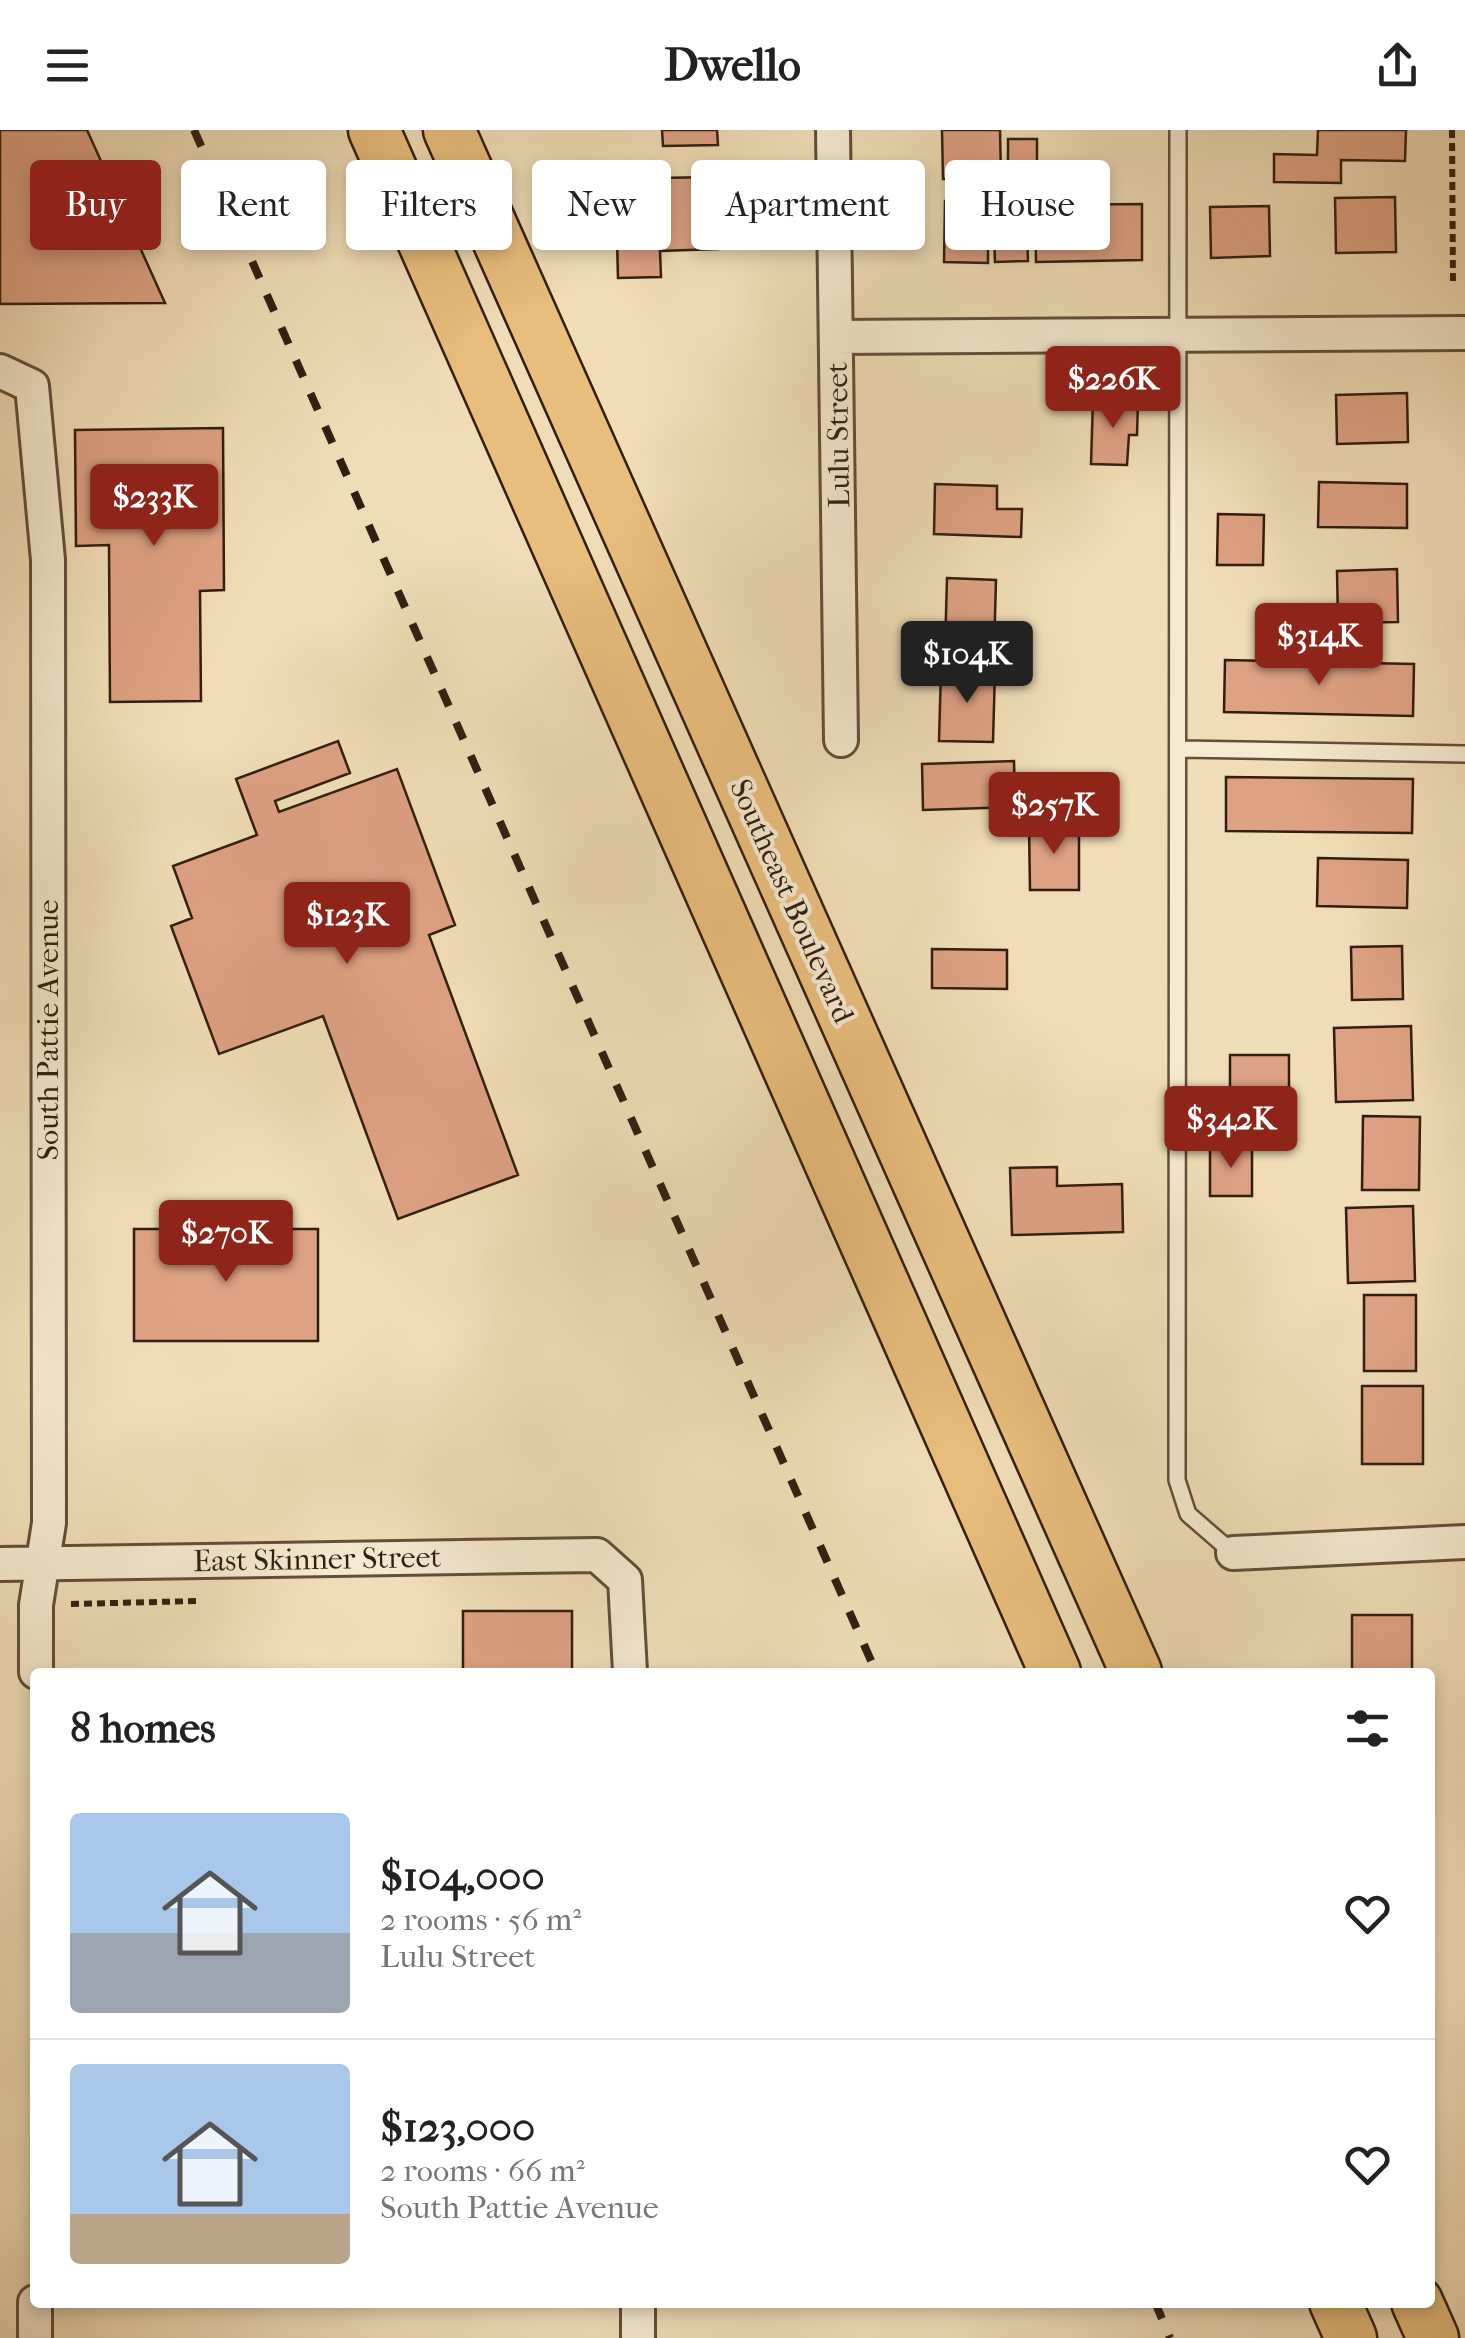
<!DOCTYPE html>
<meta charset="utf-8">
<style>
:root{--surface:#fff;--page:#f6f6f6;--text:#222;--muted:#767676;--line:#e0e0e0;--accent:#8f2418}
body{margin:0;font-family:"IM FELL French Canon",serif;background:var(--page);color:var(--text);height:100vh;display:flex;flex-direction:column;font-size:38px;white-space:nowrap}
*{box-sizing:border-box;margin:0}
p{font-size:32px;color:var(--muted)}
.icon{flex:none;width:55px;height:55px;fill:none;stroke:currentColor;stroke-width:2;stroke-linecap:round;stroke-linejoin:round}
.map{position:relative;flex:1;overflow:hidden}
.drawer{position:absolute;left:30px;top:1538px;width:1405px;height:640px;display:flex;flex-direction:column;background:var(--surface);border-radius:10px;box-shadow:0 5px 15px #0003}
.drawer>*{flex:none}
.top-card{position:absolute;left:30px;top:30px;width:1405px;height:90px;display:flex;gap:20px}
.price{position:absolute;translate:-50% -85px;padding:0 22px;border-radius:10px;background:var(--accent);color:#fff;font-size:32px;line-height:65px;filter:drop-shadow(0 2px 5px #0008)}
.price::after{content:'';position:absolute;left:50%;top:60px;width:30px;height:22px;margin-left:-15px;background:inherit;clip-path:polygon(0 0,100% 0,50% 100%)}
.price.active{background:#222;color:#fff}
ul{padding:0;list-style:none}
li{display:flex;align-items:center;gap:30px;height:250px;padding:0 40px}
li+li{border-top:2px solid var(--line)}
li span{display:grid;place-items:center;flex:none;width:280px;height:200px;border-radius:10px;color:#555}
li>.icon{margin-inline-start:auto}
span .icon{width:120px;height:120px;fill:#fffc;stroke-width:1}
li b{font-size:42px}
h2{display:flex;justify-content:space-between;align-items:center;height:120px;padding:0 40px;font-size:42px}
.tag{padding:0 35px;border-radius:10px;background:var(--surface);box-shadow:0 5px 15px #0003;font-size:35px;line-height:90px}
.tag.active{background:var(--accent);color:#fff}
header{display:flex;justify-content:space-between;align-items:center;height:130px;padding:0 40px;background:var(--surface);font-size:45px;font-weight:700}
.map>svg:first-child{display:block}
.building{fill:#dea183;stroke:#321e11;stroke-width:2.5}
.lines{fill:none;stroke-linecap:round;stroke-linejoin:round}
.lane-casing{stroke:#624e3a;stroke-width:20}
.street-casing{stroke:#624e3a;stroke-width:38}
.primary-casing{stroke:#321e11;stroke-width:55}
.path{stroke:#321e11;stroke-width:6;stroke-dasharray:8 5;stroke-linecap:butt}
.lane{stroke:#f5e9d0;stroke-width:15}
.street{stroke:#f5e9d0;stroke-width:32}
.primary{stroke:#e8be7c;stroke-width:50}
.rail{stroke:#321e11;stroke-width:8;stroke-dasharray:18 18;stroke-linecap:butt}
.labels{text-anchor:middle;stroke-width:8;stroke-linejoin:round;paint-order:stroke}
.street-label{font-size:30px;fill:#321e11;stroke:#f5e9d0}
</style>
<header><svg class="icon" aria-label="menu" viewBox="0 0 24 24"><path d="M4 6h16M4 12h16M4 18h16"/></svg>Dwello<svg class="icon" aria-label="share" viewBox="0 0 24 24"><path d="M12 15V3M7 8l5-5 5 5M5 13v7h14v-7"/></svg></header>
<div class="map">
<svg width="1465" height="2208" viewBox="0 0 1465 2208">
<rect width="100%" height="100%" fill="#f0ddb7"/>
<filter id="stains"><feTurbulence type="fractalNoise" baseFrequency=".002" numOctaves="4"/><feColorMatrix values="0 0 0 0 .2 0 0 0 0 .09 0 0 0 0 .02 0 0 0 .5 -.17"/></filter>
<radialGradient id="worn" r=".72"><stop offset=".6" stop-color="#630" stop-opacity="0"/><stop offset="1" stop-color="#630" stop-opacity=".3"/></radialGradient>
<path class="building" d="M0 0H87L165 173 0 174Z
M662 0H717L718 15 663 16Z
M942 0H1000L1001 48 943 49Z
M1318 0H1406L1405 31 1341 30V53L1274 52V24L1317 25Z
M1008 9H1037V48L1008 47Z
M716 47 718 119 660 121 661 147 618 148 616 70 656 69V48Z
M1395 67 1396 122 1336 123 1335 68Z
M945 71 988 72V133L944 132Z
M1026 71 1028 131 995 132 993 72Z
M1142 74V130L1036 132 1035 75Z
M1269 76 1270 126 1211 128 1210 77Z
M1407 263 1408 312 1337 314 1336 265Z
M1093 269 1138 271 1137 305H1129L1127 335 1091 334Z
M223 298 224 460 200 461 201 571 110 572 109 415 76 416 75 300Z
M1319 352 1407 354V398L1318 397Z
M935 354 997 356V379H1022L1021 407 934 404Z
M1218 384 1264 385 1263 435H1217Z
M1397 439 1398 492 1338 493 1337 441Z
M947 448 996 450 994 521 945 520Z
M1225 530 1414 534 1413 586 1224 582Z
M941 539 995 540 993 612 939 611Z
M338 611 350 643 275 671 279 682 397 639 455 795 429 805 518 1045 398 1089 323 886 219 924 171 796 192 788 173 736 257 705 236 649Z
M1014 631 1015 677 923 680 922 634Z
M1226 647 1413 649 1412 703 1226 701Z
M1029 695H1079V760H1030Z
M1318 728 1408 730 1407 778 1317 776Z
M1402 816 1403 869 1352 870 1351 817Z
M932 819 1007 820V859L932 858Z
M1411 896 1413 970 1336 972 1334 898Z
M1230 925H1289V970H1230Z
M1363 986 1420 987 1419 1060H1362Z
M1210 1016H1252V1066H1210Z
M1057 1037V1056L1122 1054 1123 1102 1012 1105 1010 1038Z
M1413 1076 1415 1151 1348 1153 1346 1078Z
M134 1099H318V1211H134Z
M1364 1165H1416V1241H1364Z
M1362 1256H1423V1334H1362Z
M463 1481H572V1542H463Z
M1352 1485H1412V1542H1352Z"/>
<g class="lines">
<g class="lane-casing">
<path id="lane" d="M1178 0 1177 1350 1188 1384 1233 1423
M1180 619 1465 624"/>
</g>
<g class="street-casing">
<path id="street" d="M833 0 841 610
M837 207 1465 203
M0 241 32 256 48 430 49 1393 36 1475V1542
M1233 1423 1465 1412
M0 1434 597 1425 625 1450 630 1542
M638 2172V2208
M35 2208V2172"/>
</g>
<g class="primary-casing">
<path id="primary" d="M374 0 1055 1542
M449 0 1136 1542
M1335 2172 1351 2208
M1417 2172 1433 2208"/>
</g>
<path class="path" d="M1452 0 1453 153
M71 1474 199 1471"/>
<use href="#lane" class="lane"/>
<use href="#street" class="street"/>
<use href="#primary" class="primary"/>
<path class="rail" d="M194 0 876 1542
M1155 2172 1170 2208"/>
</g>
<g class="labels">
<g class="street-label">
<text transform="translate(838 305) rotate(-91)" y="10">Lulu Street</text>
<text transform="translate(792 771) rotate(66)" y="10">Southeast Boulevard</text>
<text transform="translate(48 900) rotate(-90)" y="10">South Pattie Avenue</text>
<text transform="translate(317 1429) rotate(-1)" y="10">East Skinner Street</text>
</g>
</g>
<rect width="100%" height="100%" filter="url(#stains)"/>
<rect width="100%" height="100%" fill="url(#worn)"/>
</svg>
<b class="price" style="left:1113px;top:301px">$226K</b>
<b class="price" style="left:154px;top:419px">$233K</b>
<b class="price" style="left:1319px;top:558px">$314K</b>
<b class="price active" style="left:967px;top:576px">$104K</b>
<b class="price" style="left:1054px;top:727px">$257K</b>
<b class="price" style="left:347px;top:837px">$123K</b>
<b class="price" style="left:1231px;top:1041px">$342K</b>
<b class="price" style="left:226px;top:1155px">$270K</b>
<div class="top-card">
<a class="tag active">Buy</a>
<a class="tag">Rent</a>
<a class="tag">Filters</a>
<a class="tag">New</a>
<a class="tag">Apartment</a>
<a class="tag">House</a>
</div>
<section class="drawer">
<h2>8 homes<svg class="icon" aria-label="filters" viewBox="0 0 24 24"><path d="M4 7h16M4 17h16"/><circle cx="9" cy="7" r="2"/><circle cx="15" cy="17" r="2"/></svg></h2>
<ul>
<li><span style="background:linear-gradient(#a9c7e8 60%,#9aa5b1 0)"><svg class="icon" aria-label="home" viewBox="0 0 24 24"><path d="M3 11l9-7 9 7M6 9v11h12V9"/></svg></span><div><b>$104,000</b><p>2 rooms · 56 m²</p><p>Lulu Street</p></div><svg class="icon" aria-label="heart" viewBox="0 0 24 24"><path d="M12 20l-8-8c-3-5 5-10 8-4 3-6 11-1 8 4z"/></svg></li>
<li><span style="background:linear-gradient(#a9c7e8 75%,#b9a48a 0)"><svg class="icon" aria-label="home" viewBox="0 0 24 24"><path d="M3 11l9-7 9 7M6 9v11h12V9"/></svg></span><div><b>$123,000</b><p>2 rooms · 66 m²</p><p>South Pattie Avenue</p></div><svg class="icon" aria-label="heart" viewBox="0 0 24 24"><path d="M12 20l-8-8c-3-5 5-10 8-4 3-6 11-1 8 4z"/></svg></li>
</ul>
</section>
</div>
